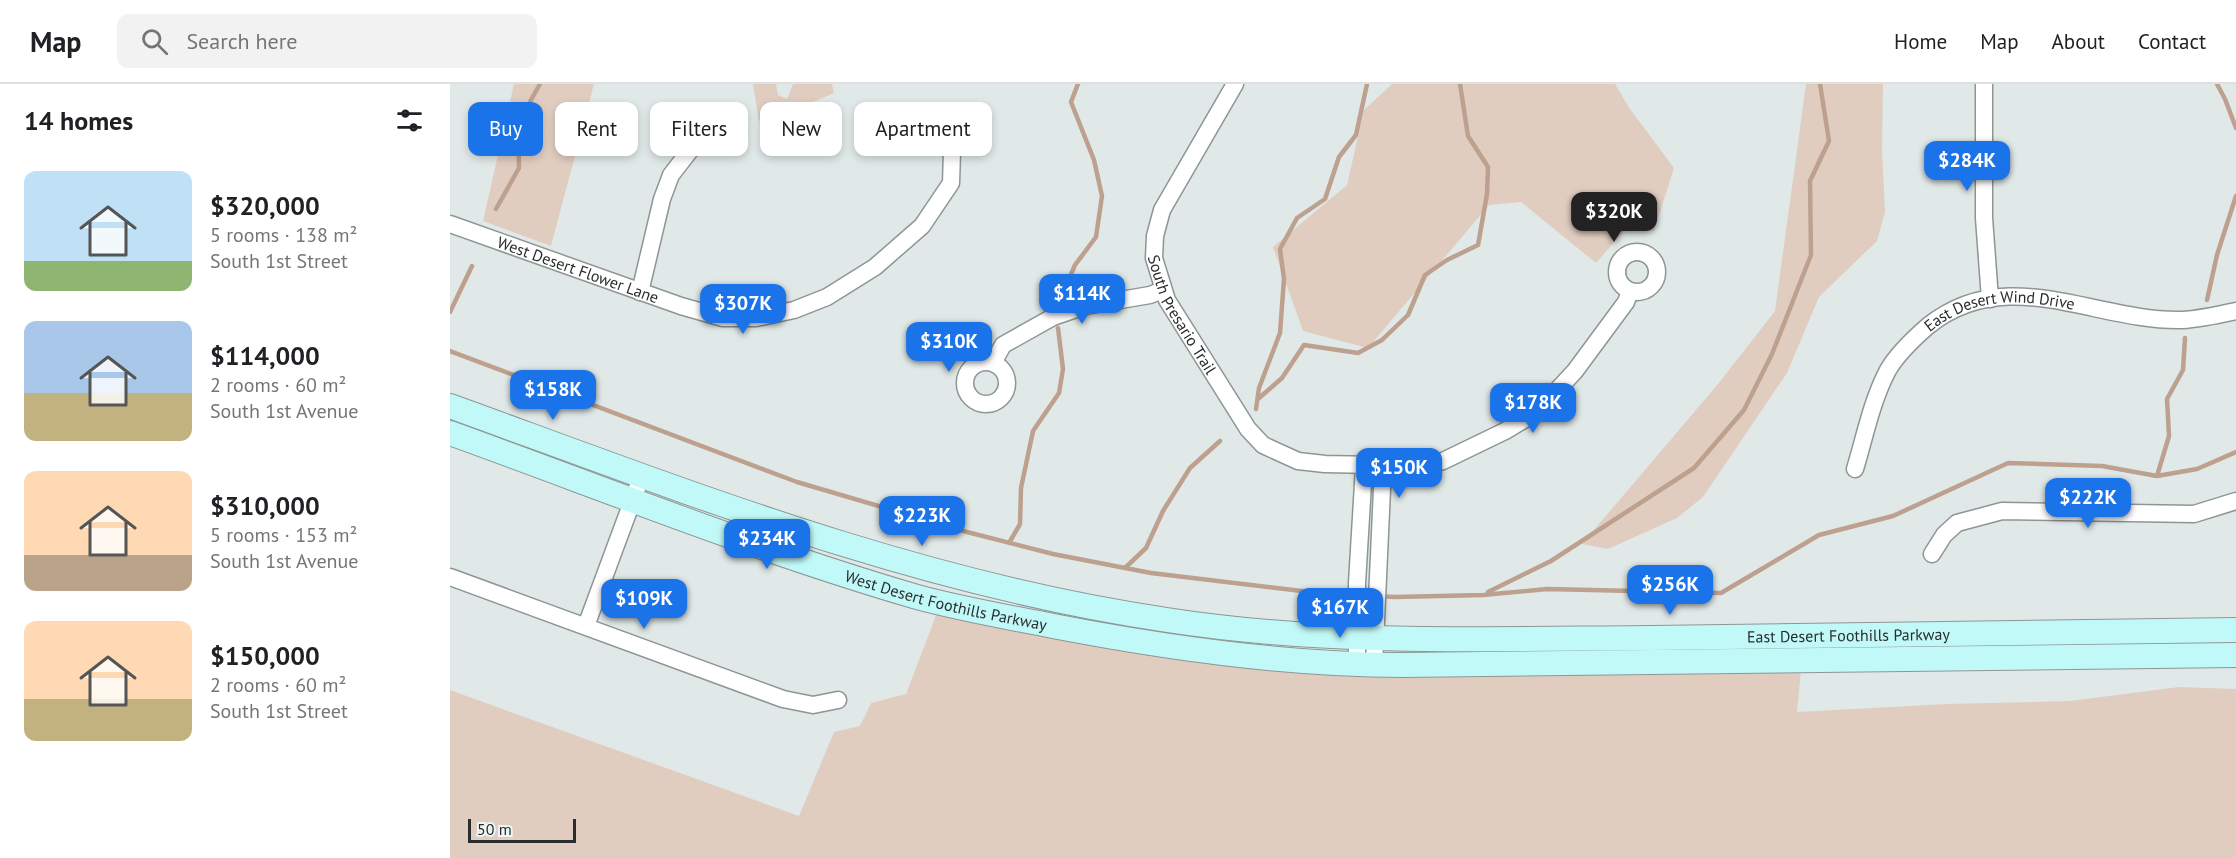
<!DOCTYPE html>
<meta charset="utf-8">
<style>
:root{--surface:#fff;--page:#f2f2f2;--text:#202124;--muted:#757577;--line:#e0e0e0;--accent:#1a73e8}
body{margin:0;font-family:"PT Sans",sans-serif;background:var(--page);color:var(--text);height:100vh;display:flex;flex-direction:column;font-size:22px;white-space:nowrap}
*{box-sizing:border-box;margin:0}
p{font-size:20px;color:var(--muted)}
.icon{flex:none;width:33px;height:33px;fill:none;stroke:currentColor;stroke-width:2;stroke-linecap:round;stroke-linejoin:round}
.map{position:relative;flex:1;overflow:hidden}
.drawer{display:flex;flex-direction:column;background:var(--surface);width:450px}
.drawer>*{flex:none}
.banner{position:absolute;left:18px;top:18px;width:570px;height:54px;display:flex;gap:12px}
.scale{position:absolute;left:18px;bottom:15px;width:108px;box-sizing:border-box;padding-left:6px;border:3px solid #2a2d2d;border-top:0;font-size:16px;line-height:21px;white-space:nowrap;color:#2a2d2d;-webkit-text-stroke:4px #eef6f5;paint-order:stroke}
.price{position:absolute;translate:-50% -51px;padding:0 14px;border-radius:12px;background:var(--accent);color:#fff;font-size:20px;line-height:39px;filter:drop-shadow(0 2px 3px #0008)}
.price::after{content:'';position:absolute;left:50%;top:36px;width:18px;height:14px;margin-left:-9px;background:inherit;clip-path:polygon(0 0,100% 0,50% 100%)}
.price.current{background:#222;color:#fff}
ul{padding:0;list-style:none}
li{display:flex;align-items:center;gap:18px;height:150px;padding:0 24px}
li span{display:grid;place-items:center;flex:none;width:168px;height:120px;border-radius:12px;color:#555}
li>.icon{margin-inline-start:auto}
span .icon{width:72px;height:72px;fill:#fffc;stroke-width:1}
li b{font-size:26px}
h2{display:flex;justify-content:space-between;align-items:center;height:72px;padding:0 24px;font-size:26px}
.tag{padding:0 21px;border-radius:12px;background:var(--surface);box-shadow:0 3px 9px #0003;font-size:21px;line-height:54px}
.tag.current{background:var(--accent);color:#fff}
header{display:flex;align-items:center;gap:36px;box-sizing:border-box;height:84px;padding:0 30px;background:var(--surface);border-bottom:2px solid var(--line)}
header strong{font-size:28px}
nav{display:flex;gap:33px;margin-inline-start:auto;font-size:21px}
.search{width:420px;height:54px;background:var(--page);display:flex;align-items:center;gap:15px;box-sizing:border-box;padding:0 21px;border-radius:12px;color:var(--muted);font-size:22px}
main{display:flex;flex:1;min-height:0}
.map>svg:first-child{display:block}
.green{fill:#e1cdc0}
.lines{fill:none;stroke-linecap:round;stroke-linejoin:round}
.stream{stroke:#bda08e;stroke-width:4.5}
.street-casing{stroke:#8e9695;stroke-width:19}
.secondary-casing{stroke:#8e9695;stroke-width:26}
.street{stroke:#fff;stroke-width:16}
.secondary{stroke:#c1f9f8;stroke-width:24}
.labels{text-anchor:middle;stroke-width:4.5;stroke-linejoin:round;paint-order:stroke}
.street-label{font-size:16px;fill:#2a2d2d;stroke:#eef6f5}
</style>
<header>
<strong>Map</strong>
<div class="search"><svg class="icon" aria-label="search" viewBox="0 0 24 24"><circle cx="10" cy="10" r="6"/><path d="M15 15l6 6"/></svg>Search here</div>
<nav><a>Home</a><a>Map</a><a>About</a><a>Contact</a></nav>
</header>
<main>
<section class="drawer">
<h2>14 homes<svg class="icon" aria-label="filters" viewBox="0 0 24 24"><path d="M4 7h16M4 17h16"/><circle cx="9" cy="7" r="2"/><circle cx="15" cy="17" r="2"/></svg></h2>
<ul>
<li><span style="background:linear-gradient(#bfe0f5 75%,#8fb573 0)"><svg class="icon" aria-label="home" viewBox="0 0 24 24"><path d="M3 11l9-7 9 7M6 9v11h12V9"/></svg></span><div><b>$320,000</b><p>5 rooms · 138 m²</p><p>South 1st Street</p></div></li>
<li><span style="background:linear-gradient(#a9c7e8 60%,#c2b280 0)"><svg class="icon" aria-label="home" viewBox="0 0 24 24"><path d="M3 11l9-7 9 7M6 9v11h12V9"/></svg></span><div><b>$114,000</b><p>2 rooms · 60 m²</p><p>South 1st Avenue</p></div></li>
<li><span style="background:linear-gradient(#ffd9b3 70%,#b9a48a 0)"><svg class="icon" aria-label="home" viewBox="0 0 24 24"><path d="M3 11l9-7 9 7M6 9v11h12V9"/></svg></span><div><b>$310,000</b><p>5 rooms · 153 m²</p><p>South 1st Avenue</p></div></li>
<li><span style="background:linear-gradient(#ffd9b3 65%,#c2b280 0)"><svg class="icon" aria-label="home" viewBox="0 0 24 24"><path d="M3 11l9-7 9 7M6 9v11h12V9"/></svg></span><div><b>$150,000</b><p>2 rooms · 60 m²</p><p>South 1st Street</p></div></li>
</ul>
</section>
<div class="map">
<svg width="1786" height="774" viewBox="0 0 1786 774">
<rect width="100%" height="100%" fill="#e0e9e8"/>
<path class="green" d="M64 0H144L101 162 33 137Z
M303 0H326L328 11 337 15 343 0H382L384 9 347 25 309 37Z
M942 0H1165L1180 25 1224 84 1204 147 1175 146 1146 179 1071 118 1039 121 918 264 853 247 823 163 897 101 914 26Z
M1356 0H1433L1432 65 1435 128 1427 157 1369 213 1337 289 1253 413 1227 434 1158 465 1132 460 1268 300 1325 227Z
M488 526 633 558 1351 586 1347 628 1497 620 1620 617 1729 603 1786 605V774H0V606L349 732 384 648 410 642 421 619 456 610Z"/>
<g class="lines">
<path class="stream" d="M1767 0 1775 15 1786 44
M46 125 69 84 68 39 90 0
M610 216 625 181 646 153 652 112 644 76 621 18 628 0
M1757 216 1767 171 1786 112
M0 228 22 182
M0 267 347 398 517 448 603 470 701 489 877 510 945 513 1033 511 1097 505 1271 509 1369 451 1443 432 1558 379 1652 382 1707 392 1747 385 1786 368
M808 315 832 294 854 261 908 269 932 256 958 231 975 191 997 176 1028 161 1037 110 1038 83 1018 52 1010 0
M806 325 809 304 830 249 834 195 830 165 847 134 875 115 889 73 906 51 917 0
M1707 392 1719 352 1717 315 1733 286 1735 254
M559 459 570 440 571 404 583 347 609 309 613 285 608 244
M675 484 696 464 713 427 740 384 770 357
M1038 508 1101 477 1244 384 1294 326 1322 270 1361 171 1360 97 1379 57 1370 0"/>
<g class="street-casing">
<g id="street">
<path id="s1" d="M785 0 712 126 705 152 704 174 717 216 798 345 813 361 848 377 875 380 975 382 993 377 1055 347 1087 328 1125 287 1176 218 1180 207"/>
<path d="M1534 0V134L1540 215"/>
<path id="s2" d="M0 140 231 222 273 234H306L344 226 377 213 425 183 472 142 501 99 502 68"/>
<circle cx="1187" cy="188" r="20"/>
<path d="M190 208 212 115 221 91 245 60"/>
<circle cx="536" cy="299" r="21"/>
<path d="M543 279 553 261 603 233 635 222 700 211 713 206"/>
<path id="s3" d="M1405 385C1415 352 1422 316 1438 286 1448 269 1463 255 1478 242 1557 178 1645 238 1732 236 1750 235 1768 231 1786 227"/>
<path d="M1482 470 1494 451 1507 439 1552 427 1744 430 1786 417"/>
<path d="M0 493 333 615 363 621 388 616"/>
<path d="M136 542 192 391"/>
<path d="M907 581V499L914 383"/>
<path d="M924 581 933 383"/>
</g>
</g>
<g class="secondary-casing">
<g id="secondary">
<path id="s4" d="M0 322C237 408 466 499 717 536 878 561 1039 555 1201 554 1396 551 1591 549 1786 546"/>
<path id="s5" d="M0 349C155 405 309 467 467 513 511 525 558 533 603 542 717 564 835 581 952 581L1786 571"/>
</g>
</g>
<use href="#street" class="street"/>
<use href="#secondary" class="secondary"/>
</g>
<g class="labels">
<g class="street-label">
<text dy="6" stroke="none"><textPath href="#s2" startOffset="136">West Desert Flower Lane</textPath></text>
<text dy="6" stroke="none"><textPath href="#s1" startOffset="258">South Presario Trail</textPath></text>
<text dy="6" stroke="none"><textPath href="#s3" startOffset="240">East Desert Wind Drive</textPath></text>
<text dy="6" stroke="none"><textPath href="#s5" startOffset="524">West Desert Foothills Parkway</textPath></text>
<text dy="6" stroke="none"><textPath href="#s4" startOffset="1432">East Desert Foothills Parkway</textPath></text>
</g>
</g>
</svg>
<div class="scale">50 m</div>
<b class="price" style="left:1517px;top:108px">$284K</b>
<b class="price current" style="left:1164px;top:159px">$320K</b>
<b class="price" style="left:632px;top:241px">$114K</b>
<b class="price" style="left:293px;top:251px">$307K</b>
<b class="price" style="left:499px;top:289px">$310K</b>
<b class="price" style="left:103px;top:337px">$158K</b>
<b class="price" style="left:1083px;top:350px">$178K</b>
<b class="price" style="left:949px;top:415px">$150K</b>
<b class="price" style="left:1638px;top:445px">$222K</b>
<b class="price" style="left:472px;top:463px">$223K</b>
<b class="price" style="left:317px;top:486px">$234K</b>
<b class="price" style="left:1220px;top:532px">$256K</b>
<b class="price" style="left:194px;top:546px">$109K</b>
<b class="price" style="left:890px;top:555px">$167K</b>
<div class="banner">
<a class="tag current">Buy</a>
<a class="tag">Rent</a>
<a class="tag">Filters</a>
<a class="tag">New</a>
<a class="tag">Apartment</a>
</div>
</div>
</main>
